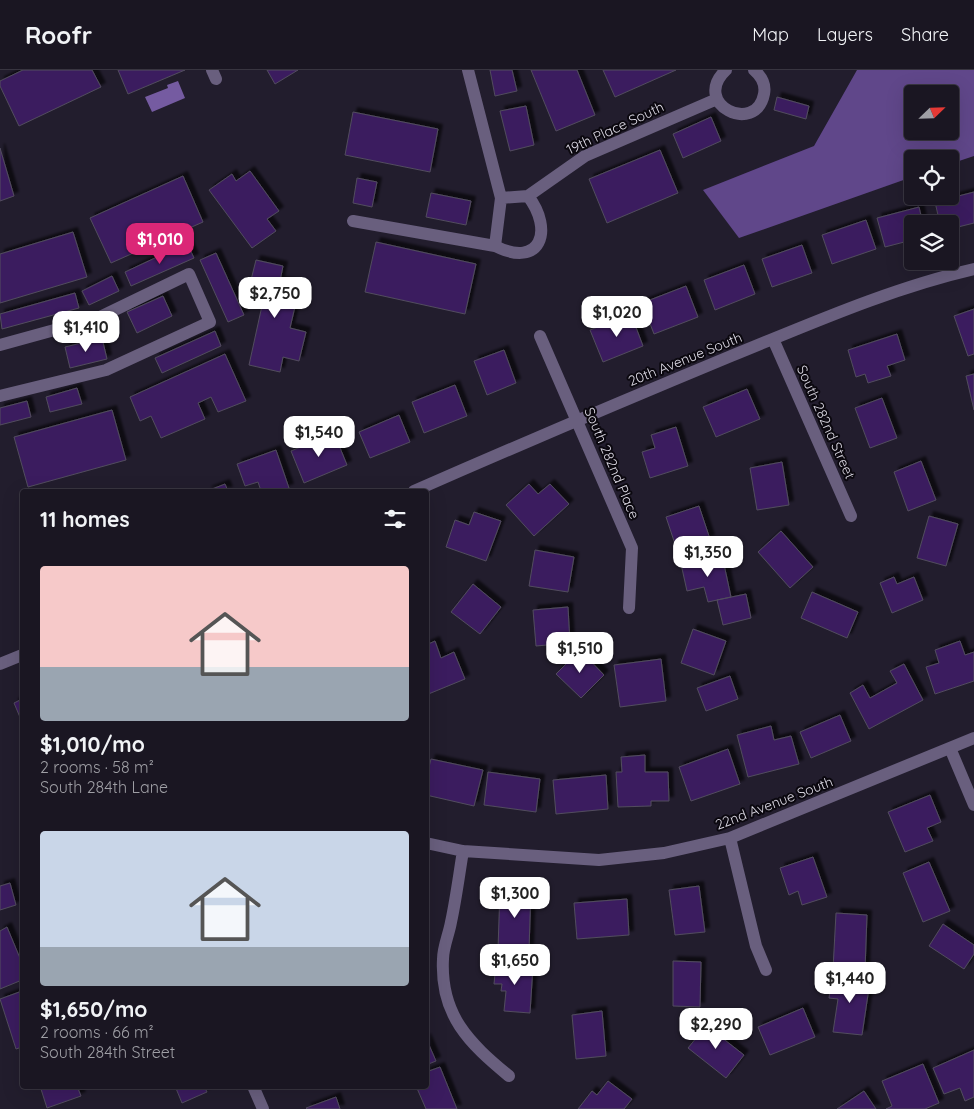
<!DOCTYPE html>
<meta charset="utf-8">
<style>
:root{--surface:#1a1622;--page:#27232f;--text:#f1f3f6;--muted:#9f9fa5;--line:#383540;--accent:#db2777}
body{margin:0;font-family:Quicksand,sans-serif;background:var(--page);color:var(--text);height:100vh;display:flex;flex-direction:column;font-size:19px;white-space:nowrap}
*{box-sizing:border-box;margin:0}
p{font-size:16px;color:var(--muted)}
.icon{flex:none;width:28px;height:28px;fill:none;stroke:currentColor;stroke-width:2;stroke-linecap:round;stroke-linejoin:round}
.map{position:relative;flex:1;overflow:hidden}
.panel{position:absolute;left:20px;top:419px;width:409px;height:600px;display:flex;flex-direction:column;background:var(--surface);border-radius:5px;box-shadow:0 5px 20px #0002,0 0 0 1px var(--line)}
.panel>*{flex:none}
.needle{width:32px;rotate:67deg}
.fabs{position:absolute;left:904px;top:15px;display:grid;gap:10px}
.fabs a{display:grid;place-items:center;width:55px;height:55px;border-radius:5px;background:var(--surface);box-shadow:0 5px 20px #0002,0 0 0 1px var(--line);font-size:25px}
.price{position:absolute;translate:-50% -42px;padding:0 11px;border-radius:10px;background:#fff;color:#222;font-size:16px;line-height:32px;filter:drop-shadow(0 1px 2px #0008)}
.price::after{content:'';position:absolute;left:50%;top:30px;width:15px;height:11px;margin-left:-8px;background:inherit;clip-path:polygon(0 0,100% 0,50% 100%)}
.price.current{background:var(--accent);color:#fff}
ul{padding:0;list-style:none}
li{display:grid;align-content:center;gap:10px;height:265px;padding:0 20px}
li span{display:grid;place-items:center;height:155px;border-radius:5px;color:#555}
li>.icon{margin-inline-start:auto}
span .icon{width:90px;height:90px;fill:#fffc;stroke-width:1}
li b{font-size:21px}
h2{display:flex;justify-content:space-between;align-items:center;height:60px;padding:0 20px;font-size:21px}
header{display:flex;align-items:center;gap:30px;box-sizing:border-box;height:70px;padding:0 25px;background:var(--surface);border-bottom:1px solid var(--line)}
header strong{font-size:24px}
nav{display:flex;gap:28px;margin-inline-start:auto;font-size:18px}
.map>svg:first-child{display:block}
.forest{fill:#60478a;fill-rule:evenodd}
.water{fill:#755ba1}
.building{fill:#3a1f5f;stroke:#524c5e;filter:url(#shadow)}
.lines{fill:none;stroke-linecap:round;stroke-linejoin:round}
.minor{stroke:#695f7e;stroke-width:12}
.labels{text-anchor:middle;stroke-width:4;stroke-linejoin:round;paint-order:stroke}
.street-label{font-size:14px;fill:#dddae5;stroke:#0b080f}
</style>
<header>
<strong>Roofr</strong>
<nav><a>Map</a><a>Layers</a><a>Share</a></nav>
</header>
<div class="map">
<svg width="974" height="1039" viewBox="0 0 974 1039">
<defs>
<filter id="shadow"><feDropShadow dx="4.5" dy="-4.5" stdDeviation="1" flood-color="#0009"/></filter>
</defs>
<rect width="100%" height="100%" fill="#221d2d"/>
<path class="forest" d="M857 0H974V86L950 94V89H912V107L739 168 703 120 814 76ZM912 24H950V61H912Z"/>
<path class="water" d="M178 11 185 28 152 42 145 27 168 18 167 15Z"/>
<path class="building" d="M23 0H92L101 17 19 56 0 16V11Z
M118 0H185L128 24Z
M267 0H298L275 14Z
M490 0H512L517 21 495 26Z
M531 0H577L595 45 556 61Z
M603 0H676L615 27Z
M777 27 809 36 806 49 774 40Z
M526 36 534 75 510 81 500 41Z
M353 42 438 59 430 102 345 85Z
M711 47 721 71 683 88 673 64Z
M0 78 14 126 0 131Z
M660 80 678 123 607 153 589 109Z
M250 101 279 141 267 149 276 161 252 178 209 120 232 104 236 111Z
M183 106 203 152 111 193 90 148Z
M357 108 377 112 372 137 353 133Z
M974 122V153L950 159V154H940L935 132Z
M431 123 471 131 466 155 426 147Z
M919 137 923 154H912V170L885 177 877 148Z
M866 150 876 179 832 194 822 165Z
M73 162 87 207 0 233V184Z
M376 172 476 194 465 244 365 222Z
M187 173 194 188 131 216 125 202Z
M802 175 812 203 772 217 762 189Z
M216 183 244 245 228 252 200 190Z
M256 190 283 196 280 211 300 215 290 258 306 262 299 291 283 287 280 302 249 295 265 222 249 218Z
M744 195 755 224 715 240 704 210Z
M112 206 119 221 89 235 82 221Z
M686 216 698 247 654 264 642 233Z
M75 223 79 238 2 259 0 244Z
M163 226 172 246 137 263 127 242Z
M974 239V284L968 286 954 246Z
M631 244 643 276 603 292 590 260Z
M215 261 221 276 162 303 155 288Z
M897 264 905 290 887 296 891 306 868 313 865 304 856 307 848 280Z
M102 268 107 289 70 298 65 277Z
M504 280 516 313 487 325 474 291Z
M225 284 246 331 218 342 211 327 198 333 205 349 161 368 151 346 140 351 130 327Z
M974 304V340L966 306Z
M455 315 467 346 424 363 412 332Z
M77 318 82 334 50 342 46 327Z
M747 319 760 349 716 367 703 337Z
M882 328 897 368 870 378 855 338Z
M27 331 31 347 0 355V338Z
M112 340 126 390 28 417 14 367Z
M399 345 410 372 370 388 359 362Z
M676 357 688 396 650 408 642 382 655 378 651 365Z
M334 363 347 395 304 413 291 381Z
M276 380 289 418 280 421H261L258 412 245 416 237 394Z
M921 391 936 430 908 441 894 402Z
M782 392 789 435 757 440 750 398Z
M225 414 228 421H207Z
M529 414 538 424 550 414 569 434 534 466 506 435Z
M699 436 710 469 677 480 666 447Z
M474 442 501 451 486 491 446 477 455 450 469 455Z
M929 446 958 454 946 496 917 488Z
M781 461 813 497 790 518 758 482Z
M535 480 574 487 568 522 529 516Z
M722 485 731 527 708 532 704 517 687 521 681 494Z
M894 507 897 514 914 507 923 530 892 543 880 513Z
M473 514 501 537 480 564 451 542Z
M812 522 858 542 847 568 801 548Z
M746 524 751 548 723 555 717 530Z
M568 537 570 573 536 576 533 540Z
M693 559 726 571 714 605 681 593Z
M435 571 441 588 454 582 465 609 426 625V575Z
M960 571 965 585 974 582V611L935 624 926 597 939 593 935 580Z
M580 580 604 605 581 628 556 604Z
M661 589 666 631 620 637 614 595Z
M904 594 923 630 869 659 850 623 863 615 870 628 897 613 890 601Z
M730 606 738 629 706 641 697 618Z
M22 629V652L14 633Z
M840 645 851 671 811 688 800 662Z
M771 656 774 670 791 666 799 694 748 707 737 665Z
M728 679 740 714 691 731 679 697Z
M645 685V702H668L669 731H651V736L618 737 616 702H622L621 687Z
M431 689 483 700 474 736 426 725V709Z
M488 702 540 709 536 742 484 735Z
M606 705 608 739 556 744 553 710Z
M930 725 941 752 927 758 933 771 905 782 888 742Z
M813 787 827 827 802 835 798 821 789 825 780 798Z
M929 792 950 841 923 852 903 803Z
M10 813 16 835 0 840V816Z
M699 816 705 862 675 865 669 820Z
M500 819H531L529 880 498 879Z
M627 829 629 865 577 869 574 833Z
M836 843 867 845 865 900 833 899Z
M943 854 974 875V884L964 899 929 876Z
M7 857 22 893V910L0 919V861Z
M673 891 701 892 700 937 673 936Z
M496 893 533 896 530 943 504 941 506 921H501L502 914H494Z
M832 905 870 911 862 965 833 962 838 929 829 928Z
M22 921V977L16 979 0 929Z
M803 938 815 967 770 985 758 957Z
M602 941 606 986 576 989 572 945Z
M710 951 725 962 721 967 744 985 726 1008 688 978Z
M426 968 436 991 426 995Z
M974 980V1027L965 1031 960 1018 944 1024 933 998Z
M923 994 939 1033 925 1039H886L892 1036 882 1011Z
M440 997 457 1039H426L416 1016H426V1002Z
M608 1011 632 1029 624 1039H578L592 1021 597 1025Z
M40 1016H77L81 1026 47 1038Z
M175 1016H204L207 1022 182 1033Z
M864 1021 876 1039H837Z
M336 1027 340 1039H307L306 1038Z"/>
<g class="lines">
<path class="minor" d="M212 0 216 9
M468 0 501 128 495 176
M726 0C690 34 756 66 764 24 766 14 761 6 754 0
M501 128 528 126 585 86 717 29
M353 151 495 176C541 199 554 160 528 126
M540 266 632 478 629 538
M773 269 851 446
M0 275 98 248 189 204 210 252 106 300 0 326
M414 421C519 375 625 330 731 286 810 254 891 218 974 199
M0 594 22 585
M950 678 974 735
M730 768 756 876 766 900
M426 773 463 781 599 790 664 783 730 768 974 668
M463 781C459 805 456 829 451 852 449 864 443 877 443 889 440 945 469 973 509 1006
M253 1016 263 1039"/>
</g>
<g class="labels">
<g class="street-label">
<text transform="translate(615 58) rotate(-25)" y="5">19th Place South</text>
<text transform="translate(685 289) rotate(-22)" y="5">20th Avenue South</text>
<text transform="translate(826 352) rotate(66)" y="5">South 282nd Street</text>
<text transform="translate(612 393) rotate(67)" y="5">South 282nd Place</text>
<text transform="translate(774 733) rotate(-21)" y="5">22nd Avenue South</text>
</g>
</g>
</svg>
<div class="fabs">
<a><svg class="needle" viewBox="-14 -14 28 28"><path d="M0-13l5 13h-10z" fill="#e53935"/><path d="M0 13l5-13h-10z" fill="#9f9fa5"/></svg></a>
<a><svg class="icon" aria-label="locate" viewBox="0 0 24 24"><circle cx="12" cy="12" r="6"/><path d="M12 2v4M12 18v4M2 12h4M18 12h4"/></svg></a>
<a><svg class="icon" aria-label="layers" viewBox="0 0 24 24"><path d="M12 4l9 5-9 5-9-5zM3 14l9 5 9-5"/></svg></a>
</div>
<b class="price current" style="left:160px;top:195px">$1,010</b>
<b class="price" style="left:275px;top:249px">$2,750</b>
<b class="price" style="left:617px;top:268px">$1,020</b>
<b class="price" style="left:86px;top:283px">$1,410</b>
<b class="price" style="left:319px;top:388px">$1,540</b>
<b class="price" style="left:708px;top:508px">$1,350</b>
<b class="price" style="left:580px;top:604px">$1,510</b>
<b class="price" style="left:515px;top:849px">$1,300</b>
<b class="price" style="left:515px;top:916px">$1,650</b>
<b class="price" style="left:850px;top:934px">$1,440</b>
<b class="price" style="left:716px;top:980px">$2,290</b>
<section class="panel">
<h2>11 homes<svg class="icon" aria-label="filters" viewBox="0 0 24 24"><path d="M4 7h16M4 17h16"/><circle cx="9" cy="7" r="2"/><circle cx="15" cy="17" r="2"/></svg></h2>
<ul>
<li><span style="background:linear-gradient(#f6c9c9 65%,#9aa5b1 0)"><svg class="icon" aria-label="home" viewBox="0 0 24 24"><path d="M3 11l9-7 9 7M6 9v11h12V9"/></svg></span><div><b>$1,010/mo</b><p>2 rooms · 58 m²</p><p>South 284th Lane</p></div></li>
<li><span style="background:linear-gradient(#c9d6e8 75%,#9aa5b1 0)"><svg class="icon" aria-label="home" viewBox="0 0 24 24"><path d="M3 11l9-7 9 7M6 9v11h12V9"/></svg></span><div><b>$1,650/mo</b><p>2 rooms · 66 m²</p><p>South 284th Street</p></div></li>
</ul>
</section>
</div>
